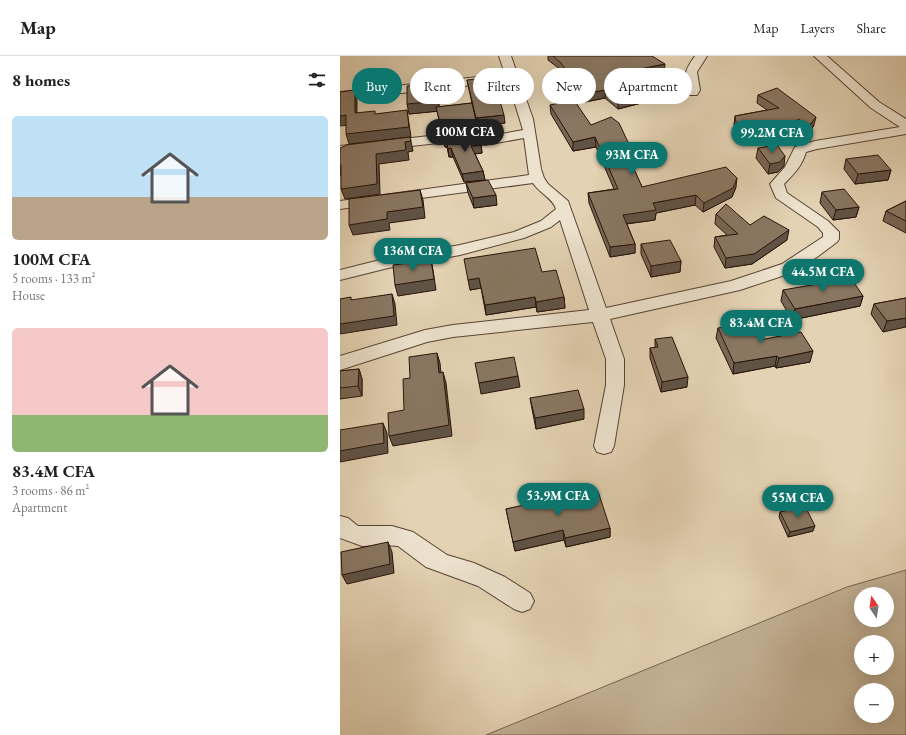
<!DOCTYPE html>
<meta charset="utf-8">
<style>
:root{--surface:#fff;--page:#f6f6f6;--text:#222;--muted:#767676;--line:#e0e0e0;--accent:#0f766e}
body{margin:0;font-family:"EB Garamond",serif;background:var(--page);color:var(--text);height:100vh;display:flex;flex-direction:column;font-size:15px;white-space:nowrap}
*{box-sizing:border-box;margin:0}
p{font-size:13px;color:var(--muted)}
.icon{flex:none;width:22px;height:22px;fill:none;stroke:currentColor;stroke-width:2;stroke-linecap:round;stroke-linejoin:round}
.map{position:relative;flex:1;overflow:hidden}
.side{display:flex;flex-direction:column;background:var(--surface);width:340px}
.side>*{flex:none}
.hud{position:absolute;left:12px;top:12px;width:380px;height:36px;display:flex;gap:8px}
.needle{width:26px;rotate:347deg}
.controls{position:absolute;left:514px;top:531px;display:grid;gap:8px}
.controls a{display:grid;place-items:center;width:40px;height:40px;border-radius:50%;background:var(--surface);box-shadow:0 4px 16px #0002;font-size:20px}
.price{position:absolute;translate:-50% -34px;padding:0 9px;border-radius:14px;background:var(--accent);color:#fff;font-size:13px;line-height:26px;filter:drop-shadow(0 1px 2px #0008)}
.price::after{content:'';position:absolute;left:50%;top:24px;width:12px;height:9px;margin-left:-6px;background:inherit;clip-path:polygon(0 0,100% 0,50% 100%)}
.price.active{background:#222;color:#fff}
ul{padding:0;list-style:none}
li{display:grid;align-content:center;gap:8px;height:212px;padding:0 12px}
li span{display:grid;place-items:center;height:124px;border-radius:6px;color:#555}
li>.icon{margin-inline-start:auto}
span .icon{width:72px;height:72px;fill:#fffc;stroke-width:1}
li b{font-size:17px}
h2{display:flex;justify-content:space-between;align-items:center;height:48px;padding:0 12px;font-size:17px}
.chip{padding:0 14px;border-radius:18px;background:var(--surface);box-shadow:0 4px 16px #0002;font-size:14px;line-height:36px}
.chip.active{background:var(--accent);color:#fff}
header{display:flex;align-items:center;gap:24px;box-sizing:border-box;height:56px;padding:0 20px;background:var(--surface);border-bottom:1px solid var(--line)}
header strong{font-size:19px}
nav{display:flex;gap:22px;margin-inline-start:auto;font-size:14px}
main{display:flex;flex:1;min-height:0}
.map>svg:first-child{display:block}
.green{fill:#c3b296;stroke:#766350;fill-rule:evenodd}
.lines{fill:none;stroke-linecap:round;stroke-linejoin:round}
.minor-casing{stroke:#574434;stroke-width:2}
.minor{fill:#ede2ce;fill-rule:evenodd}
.wall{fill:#766654;stroke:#28140a}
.shaded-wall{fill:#605345;stroke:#28140a}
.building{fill:#897762;stroke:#28140a}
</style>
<header>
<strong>Map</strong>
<nav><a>Map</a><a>Layers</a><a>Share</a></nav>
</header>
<main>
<section class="side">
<h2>8 homes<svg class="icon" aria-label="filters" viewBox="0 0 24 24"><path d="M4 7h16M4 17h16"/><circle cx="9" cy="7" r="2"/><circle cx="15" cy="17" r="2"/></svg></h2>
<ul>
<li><span style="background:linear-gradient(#bfe0f5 65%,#b9a48a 0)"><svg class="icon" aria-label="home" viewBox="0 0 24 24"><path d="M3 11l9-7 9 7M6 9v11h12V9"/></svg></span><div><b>100M CFA</b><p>5 rooms · 133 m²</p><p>House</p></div></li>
<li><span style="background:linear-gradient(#f6c9c9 70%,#8fb573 0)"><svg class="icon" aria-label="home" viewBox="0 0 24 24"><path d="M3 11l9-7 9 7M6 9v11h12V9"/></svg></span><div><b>83.4M CFA</b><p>3 rooms · 86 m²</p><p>Apartment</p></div></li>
</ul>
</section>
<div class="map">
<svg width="566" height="679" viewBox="0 0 566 679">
<rect width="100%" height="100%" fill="#e3d2b3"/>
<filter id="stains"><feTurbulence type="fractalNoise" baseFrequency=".005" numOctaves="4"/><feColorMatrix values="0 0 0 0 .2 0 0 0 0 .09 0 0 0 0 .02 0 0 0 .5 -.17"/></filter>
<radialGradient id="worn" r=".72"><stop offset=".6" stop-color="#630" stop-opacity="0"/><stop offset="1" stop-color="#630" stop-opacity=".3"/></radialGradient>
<path class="green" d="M566 514V679H146L507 531ZM521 538H547V564H521ZM521 586H547V612H521ZM521 634H547V660H521Z"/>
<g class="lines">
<g class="minor-casing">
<path id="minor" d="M159 0H171L193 63 201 113 204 122 208 128 228 145 266 252 391 225 442 208 483 181V177L478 171 436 142 430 128 445 111 455 91 475 85 560 71 531 52 474 0H487L539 46 566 63V78L477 93 466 96C462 110 454 118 444 128L447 137 488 165 499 176V183L497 186 477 201 454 216 400 234 270 263 284 303V329L274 390 271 396 264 398 257 396 254 390 266 329V303L253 266 113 281 87 286 0 314V300L85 274 113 269 249 254 220 164 211 171 184 182 120 199 48 212 0 224V214L48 202 120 189 174 176 201 165 216 153C213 142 199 137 193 127L0 153V145L189 119 184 82 145 89 107 86 0 98V90L107 78 145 81 183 74 168 25 0 44V36L165 18Z
M355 0H367L357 16 360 34 357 39H349L347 36 348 34C344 17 345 14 355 0Z
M0 460 8 462 18 470H52L73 476 107 499 134 507 165 521 190 537 194 545 190 553 182 556 174 553 138 530 86 511 58 490 44 489 22 490 0 482Z"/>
</g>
<use href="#minor" class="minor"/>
</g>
<path class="wall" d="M208 0H312L324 16 304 20 313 36V44L278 53 265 42 245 46 221 14 208 4Z
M127 24 165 67 137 71V70L138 79 102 77 97 55 69 58 79 29 97 35 99 51 132 47Z
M418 39 474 69 468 79 457 72 396 80 394 68 395 60 427 54 417 47Z
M210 49 251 69 295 110 293 111 302 131H396L392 141 363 156 355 149 316 157 315 164 287 168 295 188V197L270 201 249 147 248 137 274 133 256 91 233 95 211 58Z
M102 79 141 89 142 97 135 98 143 115 145 124 124 126 113 101H109L107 91H105Z
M418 92 444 110 438 116 428 118 416 102Z
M506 103 551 114 548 124 515 128 504 113Z
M126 127 157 149 134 152 128 137Z
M482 136 519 151 516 161 493 164 480 147Z
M566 145V177L543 165 546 155Z
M376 158 410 169 447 184 412 208 385 212 374 191 375 181 387 179 375 168Z
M301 188 341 205 340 216 311 221 301 198Z
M202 216 224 241 225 252 197 256 196 251 146 259 141 232 130 234Z
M443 234 523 240 520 250 452 264 441 245Z
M566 242 543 276 531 258 534 248Z
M378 272 420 284 470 306 436 312 435 310 393 318 376 282Z
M315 283 347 331 321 336 310 302V292H315Z
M19 313 22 323V340L0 343V315Z
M190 342 244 363 196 373 192 353Z
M210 446 270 472V481L226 491 224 484 175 495 166 453Z
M440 456 473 475 448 481 439 461Z"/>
<path class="shaded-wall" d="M325 8 324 16 300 21V13Z
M94 19 95 24 78 26 77 21Z
M95 25 100 55 69 58 67 48Z
M15 34 17 44V66L15 57Z
M265 34V42L245 46 244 38Z
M313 36V44L278 53V45Z
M67 54 71 81 9 88 6 78Z
M6 59 9 69 0 70V60Z
M164 59 165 67 137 71 136 62Z
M476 61 474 69 468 79 469 70Z
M459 64 457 73 396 80 397 72Z
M70 81 73 95 68 96 69 104 39 108 40 138 5 143 1 133 36 98 65 86Z
M255 81 256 91 233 95V86Z
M106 82 108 91H105L103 83Z
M141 89 142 97 132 98 131 90Z
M111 92 113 101H109L108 93Z
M445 100 444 110 438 116 428 118 430 108Z
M295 101V110L289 111V102Z
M0 109H1L4 119 0 120Z
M551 114 548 124 515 128 518 118Z
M143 115 145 124 124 126 122 118Z
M397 122 396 131 392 141 363 156 364 147Z
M80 134 83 144 85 162 49 167 50 174 13 179 9 169Z
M156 139 157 149 134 152 133 142Z
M356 139 355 149 316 157 315 164 283 168V159L313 147Z
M519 151 516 161 493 164 496 154Z
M449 174 447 184 412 208 385 212 386 202Z
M295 188V197L270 201V191Z
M91 204 93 214 96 234 58 240 55 229Z
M341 205 340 216 311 221V210Z
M139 222 141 232 130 234 128 224Z
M52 238 55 248 57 269 0 278V268Z
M523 240 520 250 452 264 455 253Z
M195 241 196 251 146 259 145 249Z
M224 241 225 252 197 256 196 246Z
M566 262V271L543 276 547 265Z
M473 295 470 306 436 312 439 302Z
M97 297 100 307 102 327 99 317Z
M437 300 435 310 393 318 394 307Z
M19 313 22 323V340L18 330Z
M103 316 106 327 112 380 53 390 49 380Z
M178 320 180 331 141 338 139 327Z
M348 321 347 331 321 336 322 326Z
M244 353V363L196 373 195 362Z
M43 367 47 377 48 397 0 406V395Z
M475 470 473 475 448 481 450 476Z
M270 472V481L226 491 225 482Z
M223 474 224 484 175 495 173 486Z
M48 486 52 496 54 517 7 528 2 519Z"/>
<path class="building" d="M213 0H312L325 8 300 13 313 36 278 45 265 34 244 38 220 6Z
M94 16V19L77 21 76 18Z
M153 21 164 59 136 62 127 24Z
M95 25 98 45 67 48V30L79 29 78 27Z
M437 32 476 61 469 70 458 63 459 64 397 72 395 60 439 52 418 39Z
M15 34V57L35 55V58L67 54 69 71 6 78V59L0 60V36Z
M234 44 251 69 271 61 279 67 295 101 289 102 302 131 386 111 397 122 393 132 364 147 356 139 313 147 316 154 283 159 295 188 270 191 248 137 278 133 255 81 233 86 210 49Z
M132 47 137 69 100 67 96 51Z
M102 79 140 82 141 89 131 90 143 115 122 118 111 92 108 93 106 82 103 83Z
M70 81 71 85 65 86 66 94 36 98 37 128 1 133V109H0V92L5 90 6 89Z
M437 89 445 100 440 106 430 108 418 92Z
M538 99 551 114 518 118 506 103Z
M148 124 156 139 133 142 126 127Z
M504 133 519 151 496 154 482 136Z
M80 134 83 151 47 156V163L9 169V143Z
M566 145V165L546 155Z
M386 148 410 169 424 160 449 174 414 198 386 202 375 181 398 178 376 158Z
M330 184 341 205 311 210 301 188Z
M195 192 202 216 216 214 224 241 196 246 195 241 145 249 139 222 128 224 124 203Z
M91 204 94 223 55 229 53 209Z
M511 222 523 240 455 253 443 234Z
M52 238 54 260 0 268V243L11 241V244Z
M566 242V262L547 265 534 248Z
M411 267 420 284 461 276 473 295 439 302 437 300 394 307 378 272Z
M332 281 348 321 322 326 310 292 318 291 315 283Z
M97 297 99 317 103 316 109 369 49 380 48 357 64 354 63 323 70 322 69 301Z
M174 301 178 320 139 327 135 307Z
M19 313 18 330 0 332V315Z
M238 334 244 353 195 362 190 342Z
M43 367 44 387 0 395V374Z
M258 435 270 472 225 482 223 474 173 486 166 453 210 443V446Z
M465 450 475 470 450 476 440 456Z
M48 486 50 508 2 519 1 496Z"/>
<rect width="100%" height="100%" filter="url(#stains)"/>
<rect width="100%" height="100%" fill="url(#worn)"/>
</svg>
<div class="controls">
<a><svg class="needle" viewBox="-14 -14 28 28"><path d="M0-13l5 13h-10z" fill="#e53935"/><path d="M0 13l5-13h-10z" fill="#767676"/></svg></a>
<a>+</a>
<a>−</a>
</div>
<b class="price active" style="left:125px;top:97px">100M CFA</b>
<b class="price" style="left:432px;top:98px">99.2M CFA</b>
<b class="price" style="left:292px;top:120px">93M CFA</b>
<b class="price" style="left:73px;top:216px">136M CFA</b>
<b class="price" style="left:483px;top:237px">44.5M CFA</b>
<b class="price" style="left:421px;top:288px">83.4M CFA</b>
<b class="price" style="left:218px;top:461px">53.9M CFA</b>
<b class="price" style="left:458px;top:463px">55M CFA</b>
<div class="hud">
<a class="chip active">Buy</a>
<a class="chip">Rent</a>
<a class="chip">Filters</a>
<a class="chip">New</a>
<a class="chip">Apartment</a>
</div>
</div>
</main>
